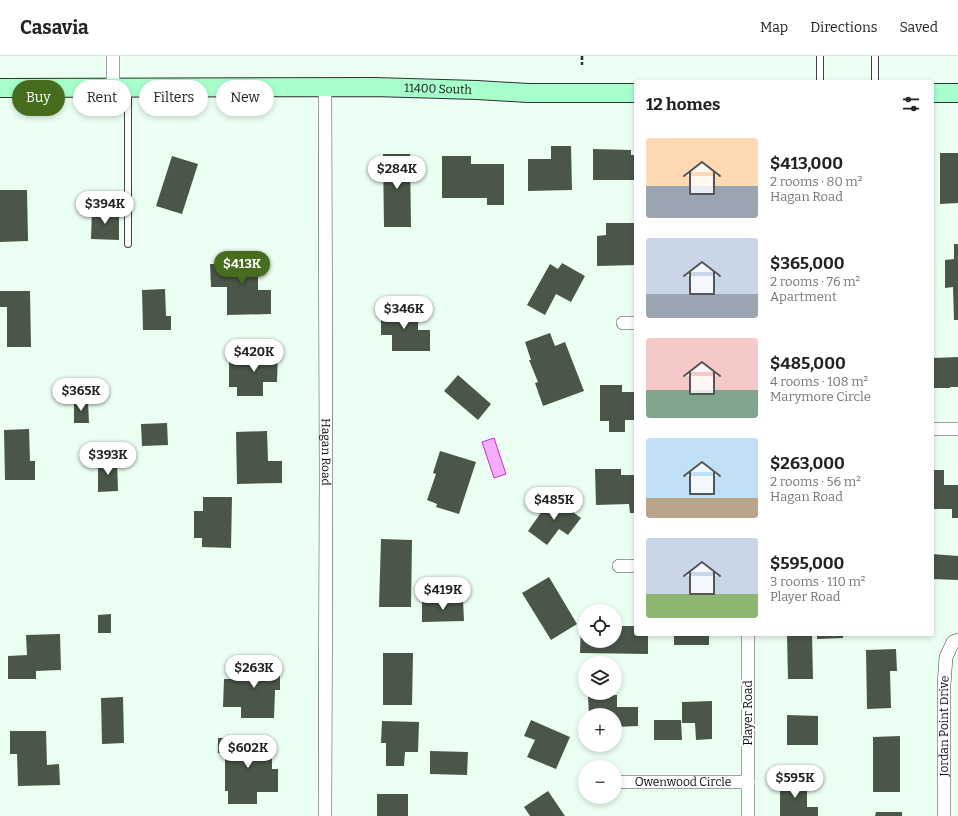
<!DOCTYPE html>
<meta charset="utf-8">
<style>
:root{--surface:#fff;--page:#f6f6f6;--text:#222;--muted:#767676;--line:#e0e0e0;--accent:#466d1e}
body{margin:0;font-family:Bitter,serif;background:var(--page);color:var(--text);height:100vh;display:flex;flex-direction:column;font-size:15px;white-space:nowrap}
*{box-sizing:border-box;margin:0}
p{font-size:13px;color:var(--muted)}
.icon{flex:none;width:22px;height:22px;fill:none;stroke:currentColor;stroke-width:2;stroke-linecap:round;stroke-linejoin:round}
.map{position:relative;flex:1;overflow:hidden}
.drawer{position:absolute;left:634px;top:24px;width:300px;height:556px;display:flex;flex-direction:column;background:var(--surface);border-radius:4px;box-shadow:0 2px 6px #0003}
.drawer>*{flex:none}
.guide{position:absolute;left:12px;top:24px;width:380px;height:36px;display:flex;gap:8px}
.controls{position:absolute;left:578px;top:548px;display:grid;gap:8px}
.controls a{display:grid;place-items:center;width:44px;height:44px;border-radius:50%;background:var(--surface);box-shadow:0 2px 6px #0003;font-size:20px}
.price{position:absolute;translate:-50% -34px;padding:0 9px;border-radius:14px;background:#fff;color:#222;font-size:13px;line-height:26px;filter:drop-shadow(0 1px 2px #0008)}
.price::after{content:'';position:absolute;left:50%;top:24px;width:12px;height:9px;margin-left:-6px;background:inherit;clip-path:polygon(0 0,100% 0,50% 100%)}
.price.current{background:var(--accent);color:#fff}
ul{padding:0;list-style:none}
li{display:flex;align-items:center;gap:12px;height:100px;padding:0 12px}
li span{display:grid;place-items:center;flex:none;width:112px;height:80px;border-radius:4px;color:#555}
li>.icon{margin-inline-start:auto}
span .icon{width:48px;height:48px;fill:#fffc;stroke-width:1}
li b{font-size:17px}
h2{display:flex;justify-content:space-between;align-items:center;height:48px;padding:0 12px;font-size:17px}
.tag{padding:0 14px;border-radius:18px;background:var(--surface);box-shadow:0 2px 6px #0003;font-size:14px;line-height:36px}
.tag.current{background:var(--accent);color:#fff}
header{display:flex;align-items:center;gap:24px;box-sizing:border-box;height:56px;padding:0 20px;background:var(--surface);border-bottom:1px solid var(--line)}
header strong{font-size:19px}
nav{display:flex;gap:22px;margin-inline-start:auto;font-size:14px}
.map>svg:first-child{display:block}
.water{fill:#f4acfb;stroke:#cd2dd8}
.building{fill:#495648}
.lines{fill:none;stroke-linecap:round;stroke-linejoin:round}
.service-casing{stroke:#404040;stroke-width:8}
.minor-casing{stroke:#404040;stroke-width:14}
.secondary-casing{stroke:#2f2f2f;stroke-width:20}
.path{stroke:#2f2f2f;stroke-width:2.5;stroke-dasharray:4 2;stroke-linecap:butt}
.service{stroke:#fff;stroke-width:6}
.minor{stroke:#fff;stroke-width:13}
.secondary{stroke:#a7ffcc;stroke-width:18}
.labels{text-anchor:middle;stroke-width:4;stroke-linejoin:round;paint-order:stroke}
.street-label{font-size:12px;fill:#0d0d0d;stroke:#fff}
</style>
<header>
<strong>Casavia</strong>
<nav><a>Map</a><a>Directions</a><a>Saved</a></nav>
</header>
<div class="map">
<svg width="958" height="760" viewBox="0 0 958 760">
<rect width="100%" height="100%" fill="#ecfff3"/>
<path class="water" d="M494 382 506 418 494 422 482 386Z"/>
<path class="building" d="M551 90H571L572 134 528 135V103H551Z
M593 93 631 94V99H636V124H593Z
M940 97H958V147L940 148Z
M383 98H410L411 171H384Z
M172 100 198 108 182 158 156 150Z
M442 100H471V108H504V149H487V142H442Z
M0 134H27L28 185 0 186Z
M92 153 119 154V184L91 183Z
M606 167H634V179H636V209L597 210V180L606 179Z
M954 188H958V264H954L953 231 945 232V204L954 203Z
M258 196V234H271V258L227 259V231H211L210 208H228L227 197Z
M562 207 585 220 571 246 556 238 545 259 527 249 550 208 558 213Z
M165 233 166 260H171V274H143L142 234Z
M0 235H30L31 291H7V251H0Z
M381 249H400V259H418V274H430V295H392V279H381Z
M550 277 555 290 565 286 584 335 543 350 535 327 538 326 529 304H531L525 286Z
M255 293 278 294 277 326H263V340H237V331H229V304H255Z
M958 301V331H950V332H932V302Z
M458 319 491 348 478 364 444 335Z
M600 329H622V336H636V364H625V376H609V365H600Z
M88 345 89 367H74V346Z
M167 367 168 389 142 390 141 368Z
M29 373 30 405H35V424H5L4 374Z
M267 375 268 405H282V427L237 428 236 376Z
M440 395 476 406 459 458 436 451 437 448 427 444 436 418 433 417Z
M98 404H117L118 435 98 436Z
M595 413H621V419H636V457H630L629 448 596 449Z
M932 414H944V429H958V462H952V453H932Z
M203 441H232L231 492 202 491V482H194V455H203Z
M552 441 581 462 568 479 559 473 547 489 528 475Z
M381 483 412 484 411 551H379Z
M932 498 958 500V524L932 523Z
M549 521 577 568 551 584 522 537Z
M463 544 464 565 422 566V545Z
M111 558V577H98V559Z
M581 569H585V585H615V570H636V578H648V598L580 597Z
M60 578 61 614 36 615V623H8V600L27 599 26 579Z
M674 578H709V589H674Z
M812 578 813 623H788L787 579Z
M817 578H843V582L817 583Z
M896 593 897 615H890L891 652 867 653 866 594Z
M383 597H413L412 649H383Z
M239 605H280V634H275L274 662H241V651H223L224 623H239Z
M617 639V651H638V670L615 671V659H589L588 640Z
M123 641 124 687 102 688 101 642Z
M712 645V683L696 684 695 667H682V646Z
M787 659 818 660V689H787Z
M531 664 570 681 556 713 527 701 535 684 524 680Z
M654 664H681L682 684H654Z
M382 665 419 666 418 696H405L404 710H386V687H381Z
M10 675H46L47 709 59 708 60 729 18 730 17 698H10Z
M900 680V736H873V681Z
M218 682H272V713H278V736H257V748H228V735H225V697H218Z
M430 695 468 696 467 719 430 718Z
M807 723V751H818V760H780V724Z
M548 735 565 760H530L524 751Z
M377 738H408V760H377Z
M876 756H902V760H875Z"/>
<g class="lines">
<g class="service-casing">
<path id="service" d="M875 0V26
M820 26V0
M128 34V188"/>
</g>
<g class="minor-casing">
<g id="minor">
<path d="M113 0V32"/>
<path id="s1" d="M325 31 326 421 325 760"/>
<path d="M623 267H636"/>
<path d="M932 373H958"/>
<path d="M619 510H636"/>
<path d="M748 578V760"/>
<path id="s2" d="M618 726H748"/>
<path id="s3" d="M944 760V629L946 601 953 586 958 584"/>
</g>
</g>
<g class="secondary-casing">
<g id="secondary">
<path id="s4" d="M0 32 374 31 477 34 528 37H636"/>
<path d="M932 37H958"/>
</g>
</g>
<path class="path" d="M582 0V9"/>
<use href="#service" class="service"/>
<use href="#minor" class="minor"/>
<use href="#secondary" class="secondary"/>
</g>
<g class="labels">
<g class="street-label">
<text dy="4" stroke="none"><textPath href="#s4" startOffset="438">11400 South</textPath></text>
<text dy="4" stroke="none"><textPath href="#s1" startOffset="365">Hagan Road</textPath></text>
<text transform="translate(748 657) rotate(-90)" y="4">Player Road</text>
<text dy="4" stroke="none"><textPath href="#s3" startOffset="90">Jordan Point Drive</textPath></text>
<text dy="4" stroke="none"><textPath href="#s2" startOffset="65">Owenwood Circle</textPath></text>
</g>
</g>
</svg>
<div class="controls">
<a><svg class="icon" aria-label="locate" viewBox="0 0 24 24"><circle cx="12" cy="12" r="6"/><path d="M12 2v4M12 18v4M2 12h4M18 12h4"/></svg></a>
<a><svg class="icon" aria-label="layers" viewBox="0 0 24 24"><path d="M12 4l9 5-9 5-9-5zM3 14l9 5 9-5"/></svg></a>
<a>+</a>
<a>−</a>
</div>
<b class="price" style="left:397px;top:134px">$284K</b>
<b class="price" style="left:105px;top:169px">$394K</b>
<b class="price current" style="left:242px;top:229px">$413K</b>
<b class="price" style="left:404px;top:274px">$346K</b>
<b class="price" style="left:254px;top:317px">$420K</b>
<b class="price" style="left:81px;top:356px">$365K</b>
<b class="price" style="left:108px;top:420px">$393K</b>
<b class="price" style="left:554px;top:465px">$485K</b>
<b class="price" style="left:443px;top:555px">$419K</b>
<b class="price" style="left:254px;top:633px">$263K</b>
<b class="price" style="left:248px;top:713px">$602K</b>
<b class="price" style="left:795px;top:743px">$595K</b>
<div class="guide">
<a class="tag current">Buy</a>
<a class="tag">Rent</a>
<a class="tag">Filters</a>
<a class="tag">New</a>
</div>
<section class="drawer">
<h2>12 homes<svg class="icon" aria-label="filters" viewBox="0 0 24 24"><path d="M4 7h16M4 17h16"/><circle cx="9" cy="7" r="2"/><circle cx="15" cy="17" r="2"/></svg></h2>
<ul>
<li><span style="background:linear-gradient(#ffd9b3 60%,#9aa5b1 0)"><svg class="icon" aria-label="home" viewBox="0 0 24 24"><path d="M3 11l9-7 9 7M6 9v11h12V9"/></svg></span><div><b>$413,000</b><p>2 rooms · 80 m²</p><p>Hagan Road</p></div></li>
<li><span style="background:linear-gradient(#c9d6e8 70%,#9aa5b1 0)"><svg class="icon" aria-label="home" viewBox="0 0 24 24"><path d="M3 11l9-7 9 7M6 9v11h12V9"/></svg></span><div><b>$365,000</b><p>2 rooms · 76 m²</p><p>Apartment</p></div></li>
<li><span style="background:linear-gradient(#f6c9c9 65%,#7fa58c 0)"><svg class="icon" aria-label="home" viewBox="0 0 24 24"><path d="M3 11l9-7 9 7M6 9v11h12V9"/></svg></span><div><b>$485,000</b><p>4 rooms · 108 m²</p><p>Marymore Circle</p></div></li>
<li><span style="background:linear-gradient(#bfe0f5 75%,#b9a48a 0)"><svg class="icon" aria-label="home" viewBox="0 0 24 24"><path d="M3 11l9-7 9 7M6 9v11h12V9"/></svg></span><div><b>$263,000</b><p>2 rooms · 56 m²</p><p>Hagan Road</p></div></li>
<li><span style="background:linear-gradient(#c9d6e8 70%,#8fb573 0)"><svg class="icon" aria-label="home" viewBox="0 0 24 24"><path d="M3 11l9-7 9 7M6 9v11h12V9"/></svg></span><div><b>$595,000</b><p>3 rooms · 110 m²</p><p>Player Road</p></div></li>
</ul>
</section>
</div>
